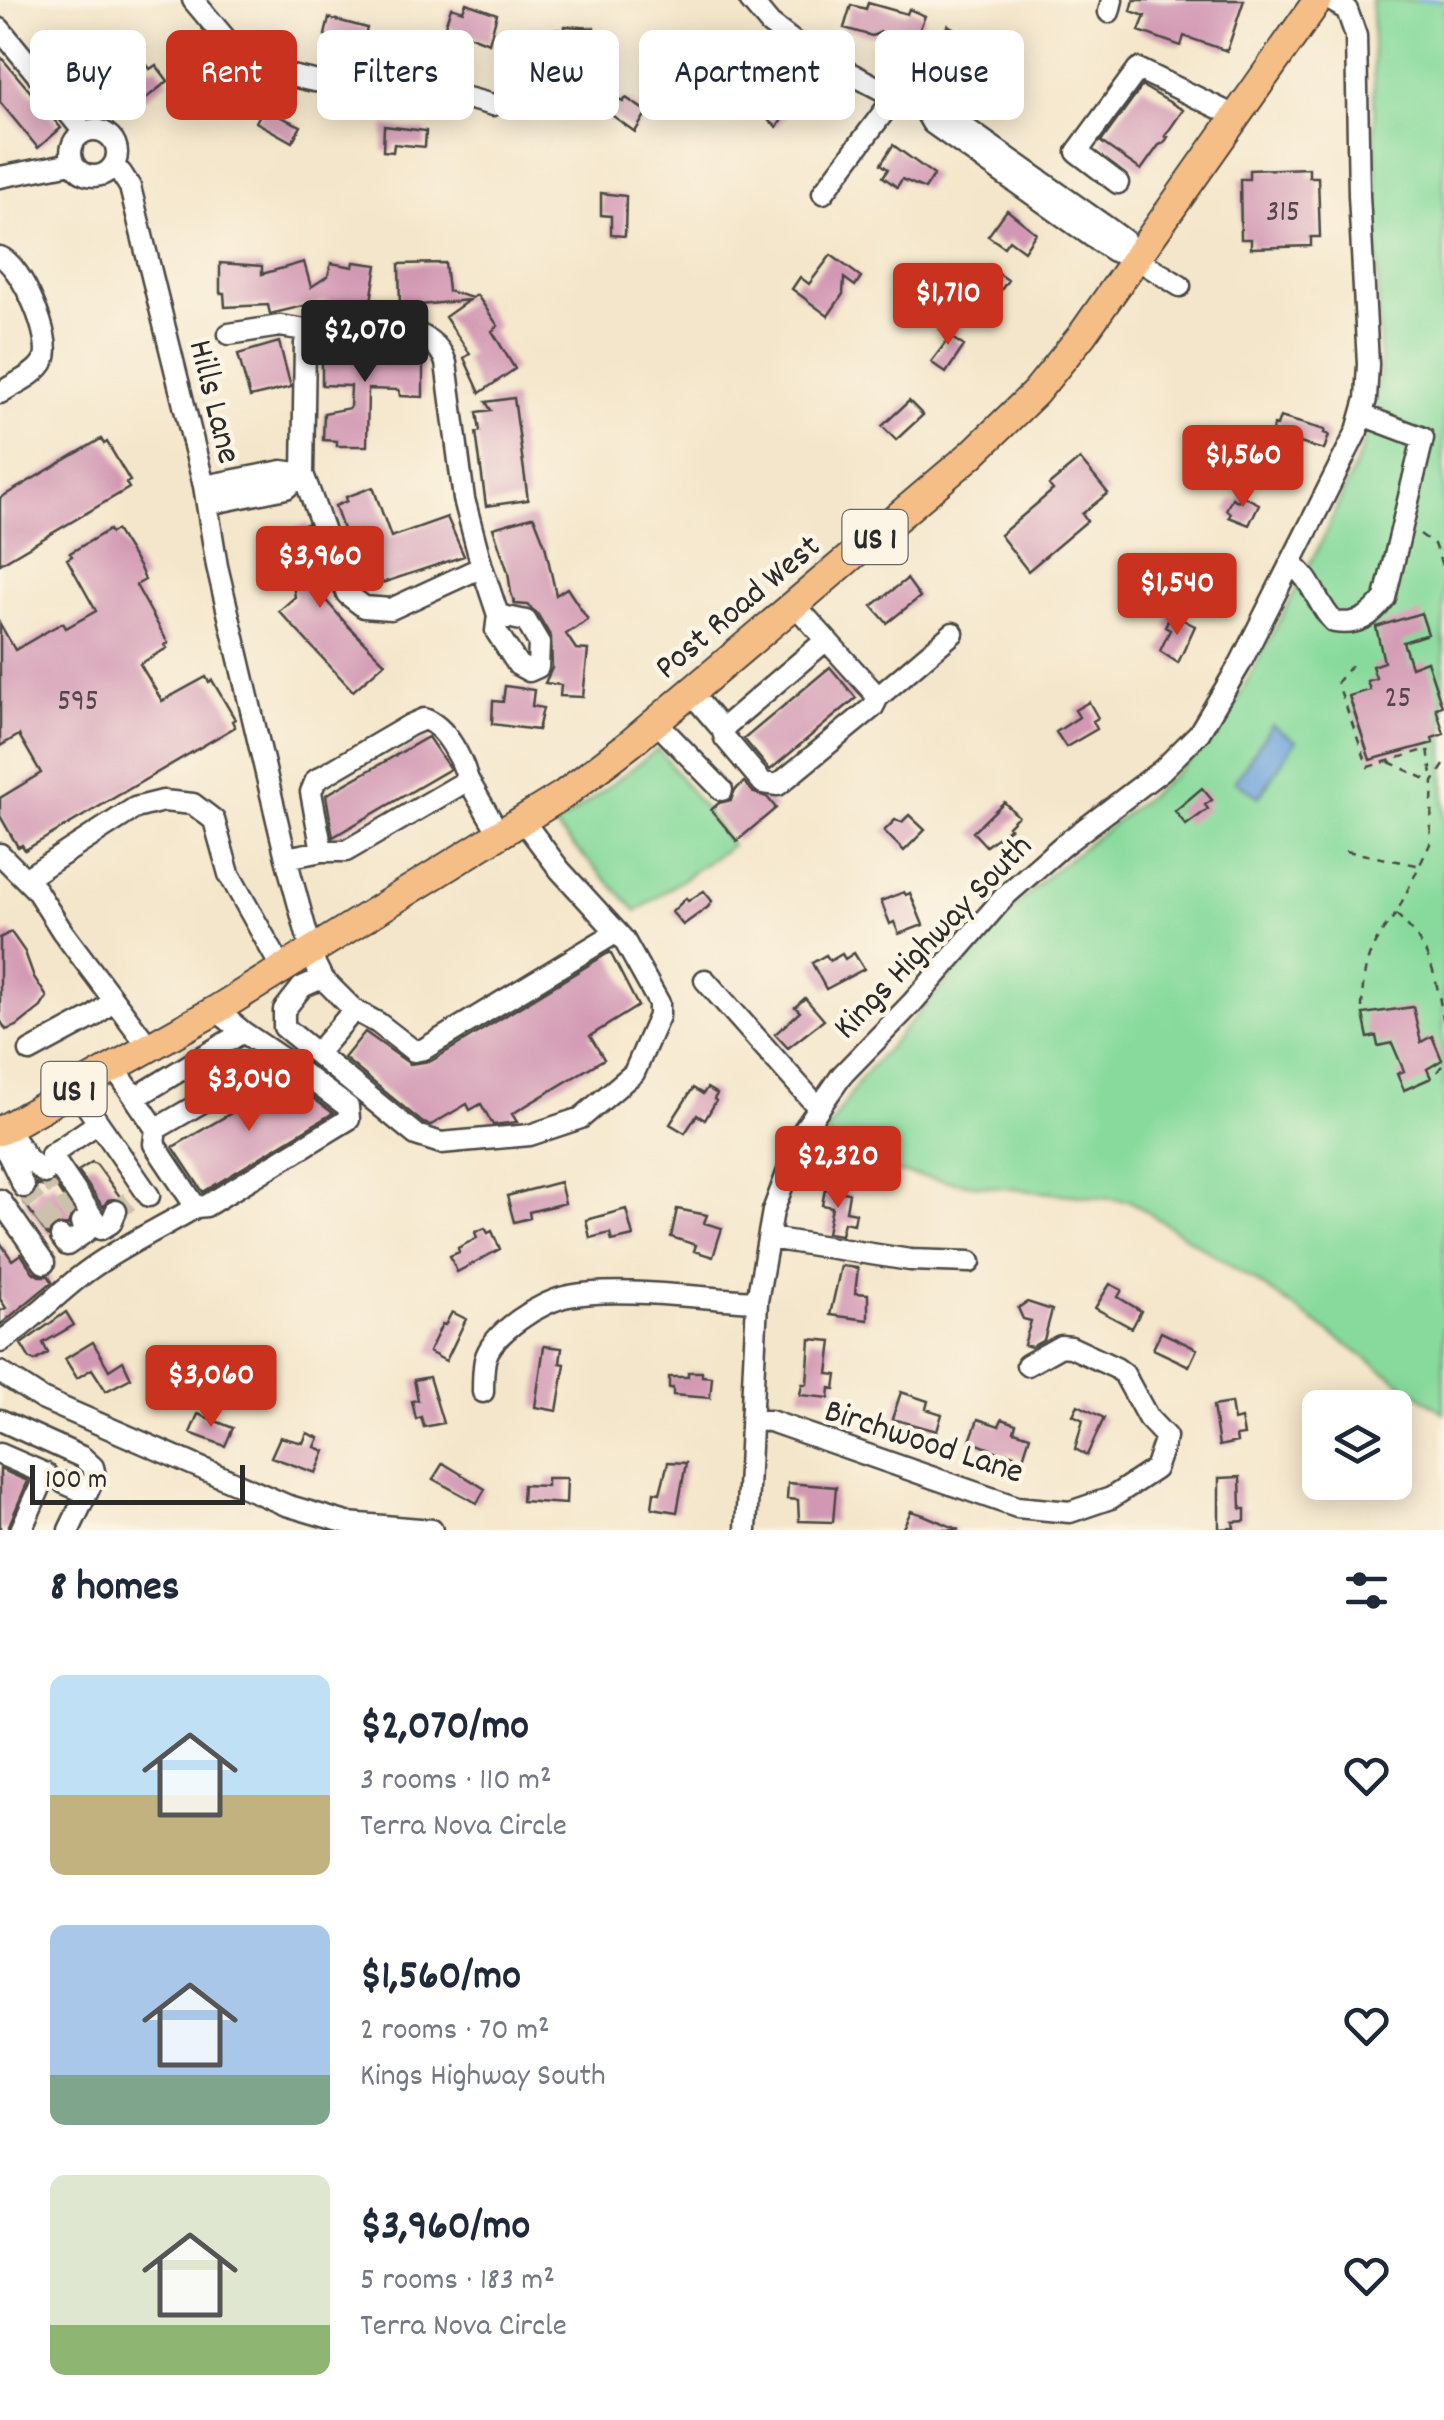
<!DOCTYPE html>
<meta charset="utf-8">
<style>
:root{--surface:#fff;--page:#f2f2f3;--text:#1f2937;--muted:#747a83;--accent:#c8321e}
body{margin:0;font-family:Dekko,sans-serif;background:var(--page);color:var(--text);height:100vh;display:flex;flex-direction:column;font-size:38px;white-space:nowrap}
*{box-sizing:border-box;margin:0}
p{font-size:32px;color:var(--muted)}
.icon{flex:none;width:55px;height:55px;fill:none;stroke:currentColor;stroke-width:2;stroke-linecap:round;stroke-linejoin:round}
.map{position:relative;height:1530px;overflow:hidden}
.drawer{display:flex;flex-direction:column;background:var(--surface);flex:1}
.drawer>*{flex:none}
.banner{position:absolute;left:30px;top:30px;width:1385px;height:90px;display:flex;gap:20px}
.buttons{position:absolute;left:1302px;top:1390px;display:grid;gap:20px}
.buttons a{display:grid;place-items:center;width:110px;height:110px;border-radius:15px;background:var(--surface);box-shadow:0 5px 25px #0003;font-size:50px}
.scale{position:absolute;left:30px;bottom:25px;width:215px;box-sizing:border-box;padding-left:10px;border:5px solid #2b2b2b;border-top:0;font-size:28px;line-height:35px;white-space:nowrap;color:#2b2b2b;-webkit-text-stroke:8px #fcf5e5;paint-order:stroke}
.price{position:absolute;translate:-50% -85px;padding:0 22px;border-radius:10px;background:var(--accent);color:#fff;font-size:32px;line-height:65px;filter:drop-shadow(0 2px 5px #0008)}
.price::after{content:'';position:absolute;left:50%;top:60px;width:30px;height:22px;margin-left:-15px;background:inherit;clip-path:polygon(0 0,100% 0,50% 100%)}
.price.current{background:#222;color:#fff}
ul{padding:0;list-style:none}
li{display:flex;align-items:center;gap:30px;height:250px;padding:0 50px}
li span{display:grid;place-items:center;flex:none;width:280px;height:200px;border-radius:15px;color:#555}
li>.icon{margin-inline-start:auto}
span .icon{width:120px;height:120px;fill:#fffc;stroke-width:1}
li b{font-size:42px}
h2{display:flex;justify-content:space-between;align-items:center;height:120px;padding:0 50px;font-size:42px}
.chip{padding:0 35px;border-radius:15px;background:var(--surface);box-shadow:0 5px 25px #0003;font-size:35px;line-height:90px}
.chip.current{background:var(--accent);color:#fff}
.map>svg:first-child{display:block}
.green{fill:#87da9c;stroke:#598264;stroke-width:2.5}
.water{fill:#70a4dc;stroke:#4e6884;stroke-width:2.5}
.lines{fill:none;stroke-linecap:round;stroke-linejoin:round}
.stream{stroke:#70a4dc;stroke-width:4}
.building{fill:#d298b3}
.minor-tunnel{stroke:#ccc1aa;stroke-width:20;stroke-dasharray:20 10;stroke-linecap:butt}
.minor-casing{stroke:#494743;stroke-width:25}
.major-casing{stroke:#494743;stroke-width:32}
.path{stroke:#494743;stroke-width:2.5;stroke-dasharray:8 8;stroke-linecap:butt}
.minor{stroke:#fff;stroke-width:20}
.major{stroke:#f6be87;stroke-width:28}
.labels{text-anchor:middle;stroke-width:9;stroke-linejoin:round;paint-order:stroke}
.number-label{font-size:30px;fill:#55464d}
.shield{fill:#fcf5e5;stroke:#6a6863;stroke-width:2.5}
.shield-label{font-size:32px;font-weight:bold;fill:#2b2b2b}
.street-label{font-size:35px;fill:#2b2b2b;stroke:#fcf5e5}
</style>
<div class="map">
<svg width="1444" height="1530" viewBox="0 0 1444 1530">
<rect width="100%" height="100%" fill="#fcf5e5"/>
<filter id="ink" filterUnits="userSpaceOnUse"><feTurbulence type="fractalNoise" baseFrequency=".01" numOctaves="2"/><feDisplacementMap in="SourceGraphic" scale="20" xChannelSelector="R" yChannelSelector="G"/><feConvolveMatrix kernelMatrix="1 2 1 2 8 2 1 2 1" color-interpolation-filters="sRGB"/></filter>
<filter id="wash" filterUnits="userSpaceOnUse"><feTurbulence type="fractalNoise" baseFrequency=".0048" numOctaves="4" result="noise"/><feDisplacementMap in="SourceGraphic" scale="40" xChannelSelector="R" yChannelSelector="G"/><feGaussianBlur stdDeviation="2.25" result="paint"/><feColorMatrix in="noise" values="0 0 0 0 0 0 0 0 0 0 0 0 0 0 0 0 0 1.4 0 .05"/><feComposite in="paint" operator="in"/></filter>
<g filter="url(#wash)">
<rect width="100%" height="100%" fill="#f4e6ca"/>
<path class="green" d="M1372 0H1444V1413L1273 1293 1130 1201 973 1185 882 1170 843 1150 826 1133 862 1077 992 930 1048 875 1161 786 1218 735 1324 537 1361 451 1380 372Z
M658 749 732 845 637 911 555 827Z"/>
<path class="water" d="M1272 725 1296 741 1259 797 1235 781Z"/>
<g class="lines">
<path class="stream" d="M1419 0H1437"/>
</g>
<g id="blocks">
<path class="building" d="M1134 0H1244L1227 51 1184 36 1181 46 1139 31 1145 16 1131 11Z
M466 3 497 14 489 43 445 26 451 7 463 11Z
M868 3 907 14 909 9 925 16 914 43 892 34 881 32 872 36 844 28 851 5 866 9Z
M329 18 367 28 363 44 325 35Z
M948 25 987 48 979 63 987 70 978 84 944 65 952 51 937 42Z
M565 26 594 28 592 49 549 47 551 29 565 30Z
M0 56 61 128 38 148 0 102Z
M144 61 150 69 156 65 168 81 136 106 126 93 133 88 124 76Z
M758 74 796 99 777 127 756 110 764 99 748 88Z
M1142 86 1183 110 1165 136 1168 137 1164 143 1159 145 1141 170 1101 142Z
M611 94 623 102 626 98 647 112 635 132 602 108Z
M263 109 301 126 292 142 256 122Z
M384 126 426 131 425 147 394 144 393 152 383 151Z
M893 145 934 175 925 189 902 179 897 187 883 177 888 169 881 164Z
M1309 168V177H1318L1320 237H1311V246L1251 248V239H1241L1240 179H1249V170Z
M601 193 626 196 625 236 611 235V216L601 215Z
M1007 210 1036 233 1024 251 1009 240 1004 247 988 236Z
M831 255 861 277 855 286 844 278 843 294 828 316 792 289 800 277 809 284Z
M304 262 311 287 328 276 331 263 353 267 354 262 377 265 370 307 324 301 270 314 268 305 225 307 224 293H220V263L262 266V274Z
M445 263 448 291 472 298 477 295 498 326 492 331 515 369 480 393 464 358 470 354 445 317 469 300 400 307 399 264Z
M990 268 1008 280 992 303 997 307 989 318 967 301Z
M948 318 960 327 952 338 964 346 946 373 931 362 950 337 940 329Z
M279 342 291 387 250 397 238 354Z
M322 342 397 348V353L423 354V397L400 396 399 390 368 389 367 446H337V441L323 440 324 413 350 408 351 386 322 385Z
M514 398 528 500 486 506 476 432 480 431 477 412 491 410 486 402Z
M909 401 923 415 896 440 882 426Z
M1280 417 1325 430 1324 433 1329 435 1324 450 1293 441 1289 448 1279 444 1265 452 1274 425 1277 426Z
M101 439 104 444 107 442 130 481 126 483 129 488 0 564V498Z
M1080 459 1108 493 1082 514 1087 521 1028 571 1000 535 1053 490 1049 485Z
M373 487 391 537 447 517 464 556 367 588 362 577 359 578 347 551 350 550 335 506 347 501 346 497Z
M1241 495 1259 504 1249 525 1229 517 1231 513 1226 510 1232 498 1238 501Z
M531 517H534L545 545 556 595 567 588 588 620 566 634 576 649 588 650 583 697 560 696 561 685 545 683 552 668 551 637 537 613 527 605 515 604 511 593 508 572 493 528Z
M307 524 323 569 304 575 349 627 385 663 353 691 279 611 295 597 292 578 282 582 268 539Z
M109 530 111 533 116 530 140 568 145 580 136 585 168 643 165 645 167 648 140 664 162 701 206 677 209 682 212 680 235 719 232 721 235 727 25 850 22 845 18 847 0 816V798L41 773 19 735 0 746V624L15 650 51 629 63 623 66 628 96 611 67 559 72 556 70 553Z
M907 579 920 597 887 623 872 606Z
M1421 613 1428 634 1403 642 1411 667 1427 661 1442 706 1436 708 1444 734 1432 738 1433 743 1370 760 1349 696 1370 690 1367 681 1376 678 1372 666 1384 662 1376 627Z
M1171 614 1195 626 1178 663 1160 651 1170 630 1165 627Z
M830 667 856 698 770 770 744 739Z
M505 686 534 690 532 706 543 708 538 730 492 724 493 701 503 702Z
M1089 702 1098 718 1093 721 1097 729 1066 747 1056 732 1079 717 1075 710Z
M428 737 450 769 333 837 326 795Z
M744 782 754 793 767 797 776 808 737 841 711 810 719 803 731 800 735 790Z
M1202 788 1212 800 1205 805 1208 809 1186 825 1175 811Z
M1004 802 1018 816 1008 826 1010 828 986 846 973 832Z
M909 815 925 830 904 851 884 831 895 820 902 822Z
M704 891 712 901 708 907 683 925 672 912 686 898 688 901Z
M904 892 906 895 910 893 923 925 899 934 894 922 890 924 881 901Z
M11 932 25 952 34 977 47 997 41 1007 17 1026 6 1030 0 1020V938Z
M610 952 638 1006 590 1036 604 1059 512 1114 517 1122 493 1125 481 1104 470 1110 467 1104 431 1125 423 1123 344 1058 365 1032 410 1064 431 1061Z
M854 953 864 969 826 989 812 963 826 955 830 961 842 954 845 959Z
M805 998 824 1020 788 1048 775 1034 800 1012 795 1007Z
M1413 1007 1421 1042 1432 1036 1442 1060 1427 1069 1431 1078 1404 1090 1397 1074 1404 1071 1392 1043 1378 1046 1376 1036 1368 1038 1363 1014Z
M288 1080 333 1113 203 1192 173 1147Z
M693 1088 703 1094 707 1088 717 1094 714 1099 716 1101 705 1120 697 1115 685 1133 670 1124Z
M92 1162 97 1165 121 1198 108 1200 103 1207 78 1171Z
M560 1182 565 1203 529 1212 530 1218 514 1222 507 1196Z
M54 1183 73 1212 68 1225 54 1226 48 1236 23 1201 35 1195 37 1184 44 1187Z
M825 1189 849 1193 846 1211 856 1213 854 1224 844 1222 841 1235 827 1233 832 1207 822 1205Z
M626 1209 633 1236 612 1241 610 1233 590 1238 586 1220Z
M677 1209 707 1215 704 1223 722 1228 713 1257 694 1251 696 1245 671 1237Z
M485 1228 488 1233 492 1231 500 1249 457 1272 450 1256 459 1252 458 1248 477 1238 475 1232Z
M0 1242 12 1260 21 1254 33 1272 39 1276H49L52 1282 0 1325V1311L6 1308 0 1299Z
M841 1266 858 1268 855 1293 868 1294V1320L830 1315Z
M1110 1284 1122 1290 1118 1297 1141 1311 1132 1328 1095 1308Z
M1027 1302 1052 1310 1044 1340 1031 1347 1024 1345 1031 1321 1023 1319 1018 1308Z
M66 1312 74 1325 43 1343 48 1353 35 1361 30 1359 21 1344Z
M452 1312 466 1319 446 1361 429 1352 442 1324 445 1325Z
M1161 1332 1197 1349 1189 1366 1153 1349Z
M810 1339 832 1341 828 1374 837 1375 835 1389 830 1388 829 1398 800 1395 802 1384H807Z
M93 1342 109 1370 123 1361 131 1378 106 1391 92 1369 77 1378 65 1359Z
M544 1346 562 1348 560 1363 565 1364 557 1411 535 1407Z
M688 1372H702V1376L712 1377 710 1398 673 1395V1388H669V1377H688Z
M429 1377 443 1423 424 1427 421 1417 416 1419 412 1401 418 1400 414 1380Z
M901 1392 928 1401 926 1409 942 1414 937 1431 892 1419Z
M1231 1403 1234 1421 1241 1419 1244 1435 1236 1436 1237 1442 1219 1446 1213 1406Z
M1078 1405 1104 1418 1087 1455 1075 1449 1083 1420 1073 1415Z
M198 1414 233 1428 225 1446 190 1433Z
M978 1419 999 1426 1002 1419 1016 1424 1014 1431 1030 1436 1023 1458 1008 1453V1456L970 1441Z
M307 1433 319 1438 315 1447 325 1451 316 1473 271 1457 280 1437 303 1443Z
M668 1462 686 1463 677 1512 652 1508 654 1492 660 1493Z
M443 1463 485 1489 477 1503 433 1479Z
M0 1469 28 1481 7 1530H0Z
M1240 1477 1241 1509H1245V1521L1233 1522 1234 1528 1219 1529V1478Z
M547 1478H567L566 1504 522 1501 523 1485 547 1486Z
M788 1483 836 1487 833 1522 799 1521 798 1500 787 1499Z
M911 1511 926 1516 959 1530H902Z"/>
</g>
</g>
<g filter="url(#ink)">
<use href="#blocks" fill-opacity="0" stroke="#494743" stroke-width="2.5"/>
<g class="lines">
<path class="minor-tunnel" d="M45 1173 81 1223
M24 1187 61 1237
M116 1211 129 1201"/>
<g class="minor-casing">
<path id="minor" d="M193 0 234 49 269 71 314 81 456 95 493 105
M750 0 770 24 799 46 895 97 925 111H934L964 127 1109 229 1124 240 1137 259 1114 251 1097 240 932 123 925 111
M1109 12 1112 0
M0 29 84 132
M71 153a23 23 0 1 1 46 0a23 23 0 1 1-46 0Z
M112 167 121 173 130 187 204 486 217 566 286 858 315 964 322 978 354 1010 317 1053
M0 177 72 163
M1118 183 1077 152 1138 69 1237 117
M823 193 895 97
M0 257C21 264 54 340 44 360 37 375 13 384 0 393
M1137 259 1180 286
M327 322C364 322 433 321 446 363L464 499 482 567 391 609 364 607 347 594 303 474 305 343 312 331Z
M229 334 280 326 312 331
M204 486 282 471 303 474 286 488 208 504
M1291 564C1313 579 1316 604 1334 622 1359 626 1371 616 1385 598L1423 438 1362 415
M482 567 498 615 496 631 518 665 529 671 538 667 539 643 526 621 498 615
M691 693 722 729 825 641
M878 697 953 633
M656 722 722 790
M722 729 725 738 763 783 778 785 873 707 878 697 795 605
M468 780 501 837
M0 854 36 890 62 931 149 1047
M286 858 322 851H346L468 780C462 759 446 726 424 719L410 725 316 780 311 792 322 851
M25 879 135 808 163 801 193 804 214 820 229 874 281 967
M322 978 302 987 284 1010V1027L416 1135 441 1143 530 1135 581 1118 634 1073 659 1016V1003L624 940 560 870 524 822
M705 980 818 1107
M354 1010 378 1023 414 1051 424 1049 617 932
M30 1051 93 1017 114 1000
M114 1067 135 1098 243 1032 216 1010
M75 1089 149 1196
M135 1098 156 1129 280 1057 243 1032
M98 1123 51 1155 101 1229 111 1223 116 1211
M6 1128 28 1159 45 1173
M156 1129 154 1144 196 1207 206 1206 349 1119 348 1107 280 1057
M4 1146 24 1187
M0 1200 44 1263
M61 1237 67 1245 87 1231 81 1223
M769 1238 910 1260 970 1262
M0 1342C31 1322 55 1295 86 1272 119 1247 160 1229 196 1207
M0 1372 42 1399 286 1505 347 1523 432 1530
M483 1392C483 1382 483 1370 485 1360 491 1333 542 1301 569 1296 620 1286 704 1299 757 1301
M0 1420 82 1457 93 1467 95 1476 69 1530
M752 1420 770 1421 1017 1507 1070 1512 1111 1498 1155 1469 1166 1437 1148 1418 1124 1374 1116 1368 1071 1347 1061 1346 1027 1365
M0 1454 46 1474 21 1530
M64 1483 87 1493
M746 1530 757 1301 773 1211 803 1131 842 1075 912 1003 1006 895 1062 846 1162 770 1199 733 1240 664 1357 431 1366 399 1368 364 1359 195 1356 36 1347 10 1330 0"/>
</g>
<g class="major-casing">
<path id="major" d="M0 1131 216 1010 563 795 631 743 972 454 1035 393 1082 335 1318 0"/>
</g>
<path class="path" d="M1420 534 1434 544 1444 571
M1351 665 1337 682 1368 767 1428 749 1433 781
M1389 762 1432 782
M1444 765 1433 782 1430 844 1396 914C1432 947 1436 977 1444 1024
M1346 851 1417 865
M1362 1008C1363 963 1368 948 1396 914
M1437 1072 1444 1063"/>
<use href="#minor" class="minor"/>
<use href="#major" class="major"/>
</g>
</g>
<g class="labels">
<g class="number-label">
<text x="1283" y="220">315</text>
<text x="1398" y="706">25</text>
<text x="78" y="709">595</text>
</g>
<g class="shield">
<rect x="842.5" y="510" width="65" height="54" rx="8"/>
<rect x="41.5" y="1062" width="65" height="54" rx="8"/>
</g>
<g class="shield-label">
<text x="875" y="548">US 1</text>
<text x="74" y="1100">US 1</text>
</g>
<g class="street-label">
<text transform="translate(217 401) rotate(76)" y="12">Hills Lane</text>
<text transform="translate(736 605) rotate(-40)" y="12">Post Road West</text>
<text transform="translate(931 935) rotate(-46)" y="12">Kings Highway South</text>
<text transform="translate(925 1439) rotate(18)" y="12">Birchwood Lane</text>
</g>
</g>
</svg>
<div class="buttons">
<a><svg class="icon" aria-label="layers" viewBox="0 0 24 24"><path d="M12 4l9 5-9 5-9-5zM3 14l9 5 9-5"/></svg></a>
</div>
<div class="scale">100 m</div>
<b class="price" style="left:948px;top:348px">$1,710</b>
<b class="price current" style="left:365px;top:385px">$2,070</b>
<b class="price" style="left:1243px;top:510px">$1,560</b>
<b class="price" style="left:320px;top:611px">$3,960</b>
<b class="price" style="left:1177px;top:638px">$1,540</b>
<b class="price" style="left:249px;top:1134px">$3,040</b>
<b class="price" style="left:838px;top:1211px">$2,320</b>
<b class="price" style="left:211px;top:1430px">$3,060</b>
<div class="banner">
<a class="chip">Buy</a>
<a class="chip current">Rent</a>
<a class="chip">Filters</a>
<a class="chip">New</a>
<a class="chip">Apartment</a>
<a class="chip">House</a>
</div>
</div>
<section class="drawer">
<h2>8 homes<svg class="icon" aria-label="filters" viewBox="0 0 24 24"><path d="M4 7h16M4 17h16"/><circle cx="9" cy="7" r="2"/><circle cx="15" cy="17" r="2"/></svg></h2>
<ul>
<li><span style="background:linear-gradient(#bfe0f5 60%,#c2b280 0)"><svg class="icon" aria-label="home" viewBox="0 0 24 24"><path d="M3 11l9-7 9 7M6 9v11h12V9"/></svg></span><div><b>$2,070/mo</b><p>3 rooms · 110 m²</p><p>Terra Nova Circle</p></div><svg class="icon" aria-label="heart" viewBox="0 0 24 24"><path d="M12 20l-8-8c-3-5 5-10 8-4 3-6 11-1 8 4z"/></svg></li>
<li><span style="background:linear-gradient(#a9c7e8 75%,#7fa58c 0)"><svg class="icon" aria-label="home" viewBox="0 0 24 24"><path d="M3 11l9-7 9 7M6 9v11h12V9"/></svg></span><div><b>$1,560/mo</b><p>2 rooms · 70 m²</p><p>Kings Highway South</p></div><svg class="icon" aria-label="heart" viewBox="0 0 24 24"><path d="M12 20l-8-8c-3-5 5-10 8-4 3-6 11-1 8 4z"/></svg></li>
<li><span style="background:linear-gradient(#dfe7d0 75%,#8fb573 0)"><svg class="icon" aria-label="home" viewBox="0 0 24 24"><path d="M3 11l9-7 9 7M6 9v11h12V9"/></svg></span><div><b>$3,960/mo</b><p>5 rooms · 183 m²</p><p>Terra Nova Circle</p></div><svg class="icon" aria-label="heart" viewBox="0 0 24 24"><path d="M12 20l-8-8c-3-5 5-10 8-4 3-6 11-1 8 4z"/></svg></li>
</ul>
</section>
